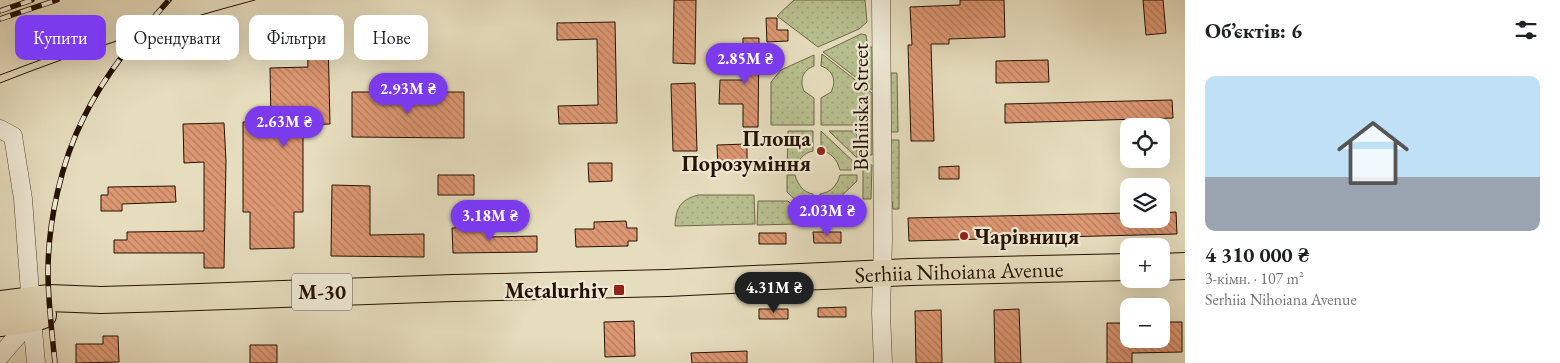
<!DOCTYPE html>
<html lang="uk">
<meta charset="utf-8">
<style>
:root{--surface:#fff;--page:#f2f2f2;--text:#202124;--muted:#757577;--accent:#7c3aed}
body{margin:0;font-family:"EB Garamond",serif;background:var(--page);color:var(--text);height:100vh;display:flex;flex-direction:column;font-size:19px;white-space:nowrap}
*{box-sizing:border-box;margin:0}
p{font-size:16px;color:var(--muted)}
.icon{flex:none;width:28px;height:28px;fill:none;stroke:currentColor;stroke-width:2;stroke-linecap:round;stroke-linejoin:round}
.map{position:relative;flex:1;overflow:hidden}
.panel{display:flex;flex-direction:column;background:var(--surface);width:375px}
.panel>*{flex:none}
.hud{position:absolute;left:15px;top:15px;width:475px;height:45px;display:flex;gap:10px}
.fabs{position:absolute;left:1120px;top:118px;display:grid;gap:10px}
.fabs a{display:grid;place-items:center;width:50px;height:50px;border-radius:10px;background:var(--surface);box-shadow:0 5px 20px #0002;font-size:25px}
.price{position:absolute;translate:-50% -42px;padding:0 11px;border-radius:18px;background:var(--accent);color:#fff;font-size:16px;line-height:32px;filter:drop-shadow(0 1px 2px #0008)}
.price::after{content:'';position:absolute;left:50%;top:30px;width:15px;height:11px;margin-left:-8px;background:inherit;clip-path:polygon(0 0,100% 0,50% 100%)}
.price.current{background:#222;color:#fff}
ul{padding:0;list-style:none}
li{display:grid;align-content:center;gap:10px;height:265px;padding:0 20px}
li span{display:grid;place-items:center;height:155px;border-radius:10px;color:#555}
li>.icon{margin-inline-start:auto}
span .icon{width:90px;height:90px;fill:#fffc;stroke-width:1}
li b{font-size:21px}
h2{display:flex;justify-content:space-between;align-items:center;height:60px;padding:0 20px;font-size:21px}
.pill{padding:0 18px;border-radius:10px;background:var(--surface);box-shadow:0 5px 20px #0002;font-size:18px;line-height:45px}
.pill.current{background:var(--accent);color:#fff}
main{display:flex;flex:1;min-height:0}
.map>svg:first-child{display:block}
.grass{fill:url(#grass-dots);stroke:#6e6948}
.building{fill:url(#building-back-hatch);stroke:#241200}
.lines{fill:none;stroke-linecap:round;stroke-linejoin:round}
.minor-casing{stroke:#544530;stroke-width:19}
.highway-casing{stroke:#241200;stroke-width:28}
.minor{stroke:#efe9d5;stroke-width:18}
.highway{stroke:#e6ddbe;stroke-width:26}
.tram{stroke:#241200;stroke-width:1}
.rail-casing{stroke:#241200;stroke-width:5.5}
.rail{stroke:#efe9d5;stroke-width:4;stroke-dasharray:11;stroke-linecap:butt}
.poi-dot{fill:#8f2418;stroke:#efe9d5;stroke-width:2}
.labels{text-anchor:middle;stroke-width:4.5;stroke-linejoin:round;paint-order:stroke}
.shield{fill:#efe9d5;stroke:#615240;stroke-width:1}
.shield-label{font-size:21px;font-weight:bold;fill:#241200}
.street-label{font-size:22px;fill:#241200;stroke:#efe9d5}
.poi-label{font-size:22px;font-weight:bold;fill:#241200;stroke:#efe9d5;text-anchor:end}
</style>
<main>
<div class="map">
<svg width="1185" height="363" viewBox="0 0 1185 363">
<defs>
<pattern id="grass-dots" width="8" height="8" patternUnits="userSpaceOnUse" patternTransform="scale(1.25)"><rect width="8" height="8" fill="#b8c08f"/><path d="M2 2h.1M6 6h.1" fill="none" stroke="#9ea47a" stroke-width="1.8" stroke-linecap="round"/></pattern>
<pattern id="building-back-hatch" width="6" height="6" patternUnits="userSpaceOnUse" patternTransform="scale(1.25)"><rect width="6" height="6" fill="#de9873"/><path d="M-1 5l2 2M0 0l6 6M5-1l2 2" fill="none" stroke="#b47b5c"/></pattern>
</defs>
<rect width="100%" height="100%" fill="#e6ddbe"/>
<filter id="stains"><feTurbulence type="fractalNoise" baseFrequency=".004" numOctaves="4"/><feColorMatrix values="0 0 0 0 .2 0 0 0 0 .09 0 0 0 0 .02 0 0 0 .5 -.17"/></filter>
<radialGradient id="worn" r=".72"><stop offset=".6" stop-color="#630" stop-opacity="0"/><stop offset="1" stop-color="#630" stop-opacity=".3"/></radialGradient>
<path class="grass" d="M794 0H865L867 22 859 29 818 47 777 16Z
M861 34 866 35 868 47H872V90L823 52Z
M822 54 872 93V155H863V133L856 125H821V98L831 92C837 81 833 70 821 66Z
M814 55V66C803 70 799 80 804 91L814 98V125H771V82L781 70Z
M891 73H897L898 132H890Z
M788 131H813V151C803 153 798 160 795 170H787Z
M821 131 857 165V170H840C837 159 831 153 821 150Z
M829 131H853L857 135V158Z
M890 140H899V209H893L892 201 889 199Z
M863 165H872L871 199H863Z
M787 175H795C798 185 803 192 813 194V212H808L787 192Z
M840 175H857V181L826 211H820V194C831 192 837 186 840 175Z
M698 195H754L755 224 675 226C676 208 680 200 698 195Z
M758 201H788L807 219H831L834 223 757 225Z"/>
<path class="building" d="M674 0H696L695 64 673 63Z
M960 0H1004L1005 37 949 39V44H931L934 141H911L908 45H912L910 7 960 5Z
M1143 0H1163L1166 33 1146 35Z
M766 18H777V30H788V41L767 42Z
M615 22 617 123 559 124 558 106 598 105 597 39 557 40V23Z
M307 37H328L330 124 303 125V212H294V248L250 249V212H243V122H271L270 68 308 67Z
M743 38H759L758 127H743V104H719L720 80H743Z
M1048 60 1049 82 996 83V61Z
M695 83 697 151H673L671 84Z
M352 92H464V138L352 137Z
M1172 100 1173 118 1005 123V104Z
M224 123 226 161 224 268H204V253H114V240H127V232L204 231V162L184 163 183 124Z
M747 144V168H718L717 145Z
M588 163H612V181L589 182Z
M959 166V179H939V167Z
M438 175H474V195H438Z
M332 185 370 186V235L424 234V257L331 256Z
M175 186 176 202 122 204V211H101V195H108V187Z
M1176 212 1177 234 909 241 908 218 1129 213V219H1161V213Z
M626 221 627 228H637V241H628V246L576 247 575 229H594V222Z
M487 226V237L537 236V252L453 253 452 228Z
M813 232H841V243H814Z
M759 233H786V244H759Z
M846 307V317H818V308Z
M759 309H788V319H759Z
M1019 309 1021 363H995L994 310Z
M941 310 942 363H916L915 311Z
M634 321 635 356 605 357 604 322Z
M1161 322H1182V352L1132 353V363H1107V323H1129V339H1161Z
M103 336H118L119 362 76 363V344H103Z
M250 345H277V363H250Z
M747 351V363H692L691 353Z"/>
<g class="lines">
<g class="minor-casing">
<path id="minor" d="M881 0 883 240 881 313 883 363
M0 129 13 136 23 199 32 319 0 356
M32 319 36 363"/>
</g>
<g class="highway-casing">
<g id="highway">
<path d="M1161 267 1185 266"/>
<path id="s1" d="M0 304 49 298 101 300 170 298 453 288 667 283 910 272 1129 267"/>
<path d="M0 323 32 319 43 315"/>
</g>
</g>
<use href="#minor" class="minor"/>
<use href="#highway" class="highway"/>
<path class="tram" d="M0 75 67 50
M0 83C83 50 169 23 255 0"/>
<g class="rail-casing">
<path id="rail" d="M0 11 32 0
M0 19 57 0
M55 363C52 333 48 302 48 272 48 222 61 162 84 117 105 74 137 36 169 0"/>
</g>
<use href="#rail" class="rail"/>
</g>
<g class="poi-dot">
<circle cx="821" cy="151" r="5"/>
<circle cx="964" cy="236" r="5"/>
<rect x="613" y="284" width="12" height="12" rx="2.5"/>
</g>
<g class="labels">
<rect class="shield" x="292" y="273.5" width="60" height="37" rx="4"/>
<g class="shield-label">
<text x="322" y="299">М-30</text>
</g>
<g class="street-label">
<text transform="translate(860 107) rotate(-90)" y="8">Belhiiska Street</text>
<text dy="8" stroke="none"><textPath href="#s1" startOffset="960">Serhiia Nihoiana Avenue</textPath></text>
</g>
<g class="poi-label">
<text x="811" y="146">Площа<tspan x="811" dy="25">Порозуміння</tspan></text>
<text x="974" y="244" text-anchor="start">Чарівниця</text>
<text x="608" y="298">Metalurhiv</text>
</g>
</g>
<rect width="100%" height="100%" filter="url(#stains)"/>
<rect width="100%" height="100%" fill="url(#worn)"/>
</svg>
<div class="fabs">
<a><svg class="icon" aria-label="locate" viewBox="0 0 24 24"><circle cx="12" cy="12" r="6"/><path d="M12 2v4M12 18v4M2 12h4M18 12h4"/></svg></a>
<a><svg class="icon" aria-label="layers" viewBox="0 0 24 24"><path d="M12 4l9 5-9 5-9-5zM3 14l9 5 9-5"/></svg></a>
<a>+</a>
<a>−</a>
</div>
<b class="price" style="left:745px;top:85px">2.85M ₴</b>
<b class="price" style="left:408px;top:115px">2.93M ₴</b>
<b class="price" style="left:284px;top:148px">2.63M ₴</b>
<b class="price" style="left:827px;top:237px">2.03M ₴</b>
<b class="price" style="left:490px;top:242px">3.18M ₴</b>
<b class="price current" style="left:774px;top:314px">4.31M ₴</b>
<div class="hud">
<a class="pill current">Купити</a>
<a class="pill">Орендувати</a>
<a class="pill">Фільтри</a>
<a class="pill">Нове</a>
</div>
</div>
<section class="panel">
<h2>Об’єктів: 6<svg class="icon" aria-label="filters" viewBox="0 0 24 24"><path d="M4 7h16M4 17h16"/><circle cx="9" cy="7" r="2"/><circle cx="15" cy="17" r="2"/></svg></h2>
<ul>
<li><span style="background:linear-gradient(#bfe0f5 65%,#9aa5b1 0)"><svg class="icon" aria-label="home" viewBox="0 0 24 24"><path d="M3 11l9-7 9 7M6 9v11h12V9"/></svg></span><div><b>4 310 000 ₴</b><p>3-кімн. · 107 m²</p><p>Serhiia Nihoiana Avenue</p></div></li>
</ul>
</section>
</main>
